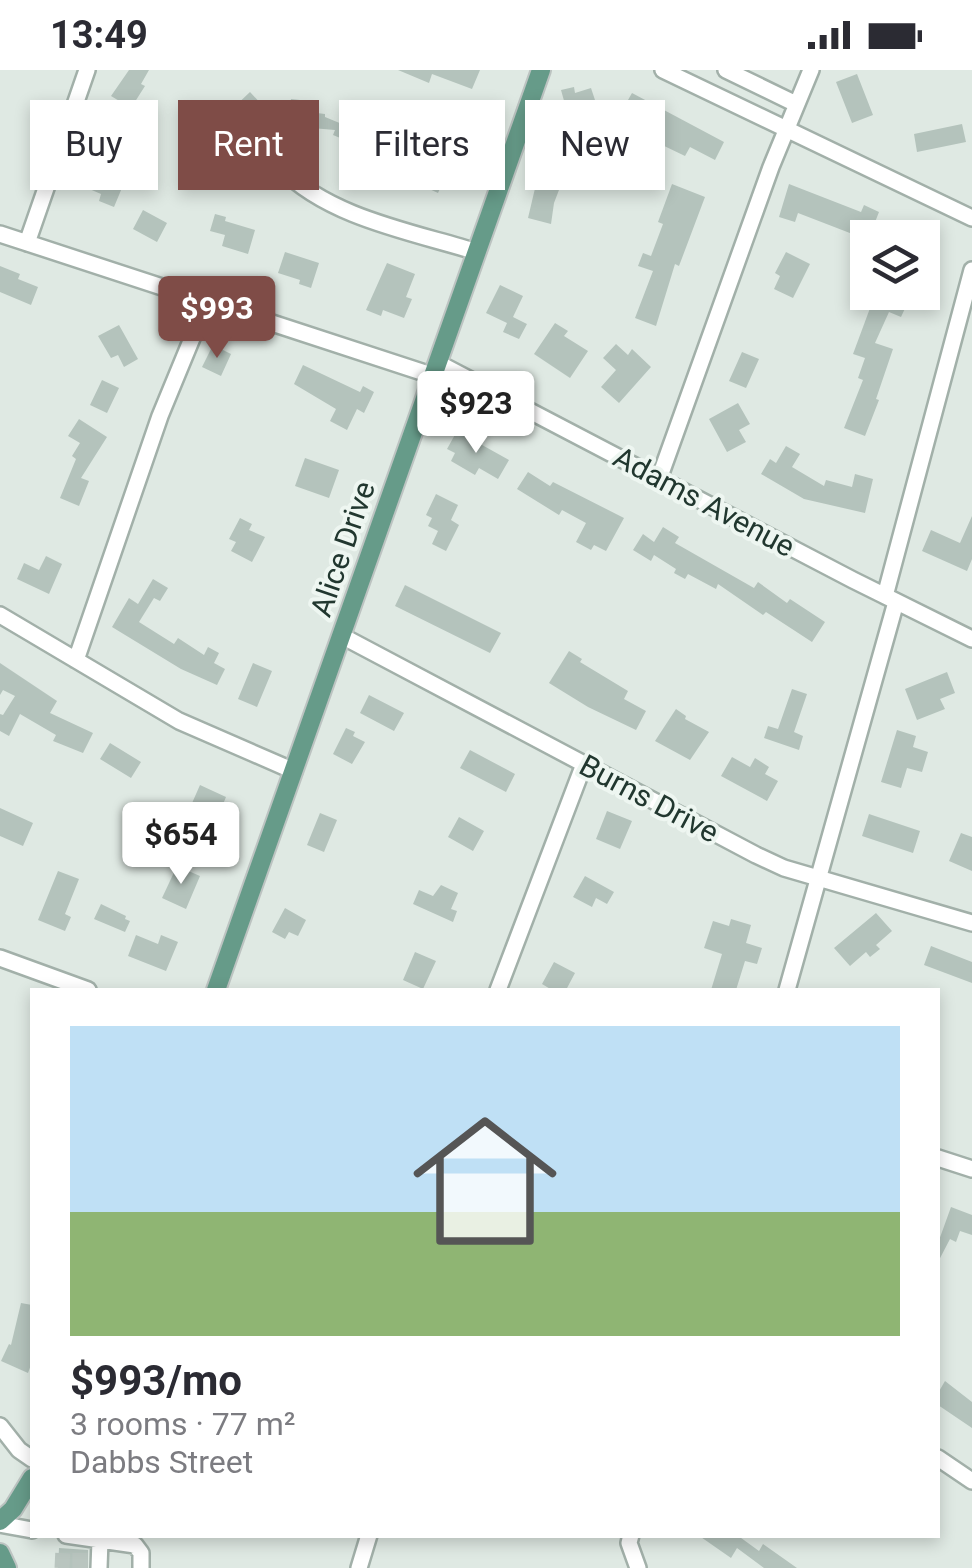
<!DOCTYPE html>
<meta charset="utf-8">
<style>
:root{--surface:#fff;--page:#f2f2f3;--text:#2b2b33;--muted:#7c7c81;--accent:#7f4c47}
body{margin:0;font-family:Roboto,sans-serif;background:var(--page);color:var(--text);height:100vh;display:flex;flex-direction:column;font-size:38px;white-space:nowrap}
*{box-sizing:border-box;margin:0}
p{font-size:32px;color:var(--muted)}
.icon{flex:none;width:55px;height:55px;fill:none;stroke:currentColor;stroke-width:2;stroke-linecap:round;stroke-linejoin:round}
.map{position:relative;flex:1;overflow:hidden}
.details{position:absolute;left:30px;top:918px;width:910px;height:550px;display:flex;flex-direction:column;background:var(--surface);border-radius:0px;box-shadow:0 5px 15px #0003}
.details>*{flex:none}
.banner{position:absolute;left:30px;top:30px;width:912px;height:90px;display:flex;gap:20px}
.tools{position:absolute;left:850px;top:150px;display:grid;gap:20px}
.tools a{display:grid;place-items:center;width:90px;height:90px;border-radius:0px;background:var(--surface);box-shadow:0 5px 15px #0003;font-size:50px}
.price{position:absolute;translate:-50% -85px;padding:0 22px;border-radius:10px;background:#fff;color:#222;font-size:32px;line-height:65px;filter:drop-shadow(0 2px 5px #0008)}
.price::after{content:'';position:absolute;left:50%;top:60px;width:30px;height:22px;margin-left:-15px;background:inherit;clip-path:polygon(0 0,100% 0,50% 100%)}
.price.active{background:var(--accent);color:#fff}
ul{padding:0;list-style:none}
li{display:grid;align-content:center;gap:20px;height:530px;padding:0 40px}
li span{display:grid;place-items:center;height:310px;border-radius:0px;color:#555}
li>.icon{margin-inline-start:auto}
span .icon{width:180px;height:180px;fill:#fffc;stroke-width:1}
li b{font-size:42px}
.chip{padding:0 35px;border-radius:0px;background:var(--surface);box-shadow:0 5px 15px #0003;font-size:35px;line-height:90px}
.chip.active{background:var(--accent);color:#fff}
.status{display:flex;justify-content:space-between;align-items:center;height:70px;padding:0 50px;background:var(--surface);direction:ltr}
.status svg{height:28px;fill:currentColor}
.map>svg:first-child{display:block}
.building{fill:#b4c3bc}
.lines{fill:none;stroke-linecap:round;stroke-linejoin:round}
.minor-tunnel{stroke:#b9c5bf;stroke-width:15;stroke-dasharray:15 8;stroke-linecap:butt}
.minor-casing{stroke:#a2b0a9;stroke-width:20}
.major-casing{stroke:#bcc3c1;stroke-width:22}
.minor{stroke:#fff;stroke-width:15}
.major{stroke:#669b89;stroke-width:18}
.labels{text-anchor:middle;stroke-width:8;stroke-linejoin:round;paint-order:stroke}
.street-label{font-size:30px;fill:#21372f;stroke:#eef6f1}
</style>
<div class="status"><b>13:49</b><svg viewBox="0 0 49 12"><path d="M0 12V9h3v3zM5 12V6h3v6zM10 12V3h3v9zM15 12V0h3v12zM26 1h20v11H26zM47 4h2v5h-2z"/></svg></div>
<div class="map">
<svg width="972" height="1498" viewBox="0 0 972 1498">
<rect width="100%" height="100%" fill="#dfe9e3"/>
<path class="building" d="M129 0H149L141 14 145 16 131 38 111 26Z
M398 0H480L472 19 432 4 429 13Z
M857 4 873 45 852 53 836 12Z
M574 17 575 23 591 18 600 45 586 49 583 40 568 45 561 20Z
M250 22 282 56 262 76 230 41Z
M632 23 724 72 715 90 690 77 685 86 658 73 654 80 641 72 648 60 620 44Z
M291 29 318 32 317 43 325 44V47L342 54 347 42 374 54 372 60 413 74 402 111 386 106 391 93 378 89 379 84 333 65 335 60 288 56Z
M962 54 966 72 917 82 914 64Z
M437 69 458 78 438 123 425 117 430 106 422 103Z
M235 75 254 86 239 111 212 96 218 86 226 91Z
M545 76 572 86 554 133 551 154 528 148Z
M91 89 116 99 112 108 124 113 114 137 99 131 101 124 87 118 94 102 87 98Z
M672 114 705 127 679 196 675 194 656 256 635 248 653 201 638 196 643 183 651 186 663 154 658 152Z
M789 114 861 142 864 135 879 142 868 170 798 143 795 152 779 147Z
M143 140 167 153 157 172 133 159Z
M215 144 226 147 225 151 255 160 248 184 222 176 225 165 210 161Z
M285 182 319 193 311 218 299 214 300 210 278 203Z
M786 182 810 194 793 228 774 219 780 206 775 203Z
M387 193 415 204 406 227 412 229 404 248 383 240 381 246 366 240Z
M0 196 20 204 18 209 38 217 31 235 0 222Z
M500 215 523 226 513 247 527 254 519 269 503 262 507 253 486 243Z
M876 222H887L908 232 901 247 889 242 875 273 893 279 876 329 879 330 865 366 844 358 863 310 858 308 865 288 853 284Z
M555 253 568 261 564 266 588 281 570 308 534 284Z
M119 255 138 289 124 297 118 285 111 288 98 266Z
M616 274 628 285 632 279 651 297 619 333 601 317 616 300 603 288Z
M213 275 231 284 221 306 202 297Z
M742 282 759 289 746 318 729 311Z
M303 295 360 322 363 316 374 322 364 343 357 339 347 360 330 351 336 339 294 314Z
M102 310 119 318 107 343 90 335Z
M738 333 750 354 739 360 746 372 727 382 709 349Z
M79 349 107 367 81 408 89 411 79 436 60 428 76 389 72 386 80 373 68 366Z
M457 361 509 390 498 409 479 398 475 405 451 391 455 383 447 379Z
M786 376 800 384 792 397 824 416 826 410 852 417 855 404 873 409 865 443 804 429 761 404 770 389 776 393Z
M305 388 339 400 329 428 295 416Z
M528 402 550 416 553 412 624 448 606 481 594 475 591 480 576 472 586 453 562 440 559 445 517 419Z
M436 424 458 435 451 450 459 455 446 481 432 474 438 461 428 456 432 448 426 445Z
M972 446V489L967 501 922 481 931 460 960 473Z
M240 448 252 454 249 460 265 467 252 492 231 481 236 472 229 469Z
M663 457 679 467 675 473 754 518 758 512 787 533 790 529 825 552 812 572 766 542 763 545 718 514 716 519 688 504 685 509 674 503 676 499 654 485 651 491 633 480 643 464 654 472Z
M46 486 62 494 49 524 17 509 24 493 39 500Z
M153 509 168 518 160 531 154 528 139 552 174 574 178 568 204 585 208 577 219 583 214 593 225 599 217 615 181 599 112 557 129 528 138 534Z
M405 515 501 563 490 583 395 536Z
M569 581 582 589 580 592 628 621 624 629 646 641 636 660 588 637 549 613Z
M0 593 57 631 50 643 93 663 83 683 53 671 56 665 20 644 9 666 0 661V644L3 645 15 626 3 620 0 625Z
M253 593 272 601 257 637 238 629Z
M947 602 955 623 940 629 945 639 917 650 905 619Z
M792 619 807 624 794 662 803 666 799 680 764 668 768 656 778 659Z
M369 625 404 643 394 661 360 643Z
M676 639 686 646 685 649 709 662 690 690 655 671Z
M346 658 355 662 353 666 365 672 352 694 333 684Z
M897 660 916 666 913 677 928 682 922 702 907 698 901 718 881 712Z
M110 673 141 692 131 708 100 689Z
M470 680 515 704 506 722 460 698Z
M732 687 750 697 755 688 769 697 765 704 778 711 767 731 721 706Z
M200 715 226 727 216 751 189 740Z
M0 738 33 753 23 776 0 766Z
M607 741 632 751 620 779 596 769Z
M320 743 337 750 324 782 307 775Z
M869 744 920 761 913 783 862 766Z
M459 747 484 761 473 781 448 767Z
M961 763 972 767V801L949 791Z
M177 796 200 806 186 839 162 828Z
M58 801 79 809 65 844 71 847 65 861 38 850Z
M585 806 614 822 607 834 596 828 592 837 573 827Z
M441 815 458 823 451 839 457 841 453 852 413 834 419 820 433 826Z
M101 834 126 846 125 849 130 851 125 862 94 849Z
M285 838 306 850 298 866 289 862 285 869 272 862Z
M876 843 892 861 876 875 880 879 870 887 866 882 850 896 834 878Z
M731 849 751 855 746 873 762 878 757 894 745 891 736 920H711L722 884 704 878 713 851 729 856Z
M136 865 158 874 161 865 178 872 166 901 128 886Z
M931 876 972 892V913L924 895Z
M415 882 436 891 423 919 403 910Z
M554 892 575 903 566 920H552L542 914Z
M951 1137 972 1145V1165L960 1161 956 1172 950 1169 938 1192V1173Z
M21 1233 32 1235V1292L28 1303 1 1291 9 1274 11 1275Z
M945 1311 972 1332V1358L938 1335V1323Z
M698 1465H737L759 1481 763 1474 797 1498H764L737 1478 731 1488Z
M59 1478 88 1480V1498H58Z"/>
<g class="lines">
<path class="minor-tunnel" d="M62 1498 63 1478
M80 1498V1479"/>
<g class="minor-casing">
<path id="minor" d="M663 0 972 148
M726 0 796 34
M282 99C330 148 413 162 477 182
M0 164 434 306
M27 173 87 0
M438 293 853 510 972 569
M659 409 771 97 811 0
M885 526 972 200
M0 545 179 651 294 701
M342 566 756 785 784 798 972 853
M76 590 160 346 207 232
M0 888 88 920
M498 920 584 694
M787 920 896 532
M938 1088 972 1099
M0 1356 19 1380 32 1389
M938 1388 972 1411
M0 1454 32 1460
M66 1465 135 1475 141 1483V1498
M631 1465 629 1473 638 1498
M99 1498 100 1470
M359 1498 369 1465"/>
</g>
<g class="major-casing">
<path id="major" d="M216 920 541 0
M0 1451 13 1439 32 1408
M0 1483 7 1498"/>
</g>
<use href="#minor" class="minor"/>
<use href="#major" class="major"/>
</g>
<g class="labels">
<g class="street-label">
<text transform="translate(704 432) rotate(28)" y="10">Adams Avenue</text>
<text transform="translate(343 479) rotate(-71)" y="10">Alice Drive</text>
<text transform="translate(649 729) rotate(28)" y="10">Burns Drive</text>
</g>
</g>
</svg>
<div class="tools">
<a><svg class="icon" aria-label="layers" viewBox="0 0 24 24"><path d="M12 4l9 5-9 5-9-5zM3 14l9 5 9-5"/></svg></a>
</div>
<b class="price active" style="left:217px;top:291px">$993</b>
<b class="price" style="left:476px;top:386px">$923</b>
<b class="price" style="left:181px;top:817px">$654</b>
<div class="banner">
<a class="chip">Buy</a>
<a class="chip active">Rent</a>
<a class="chip">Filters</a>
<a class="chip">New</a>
</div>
<section class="details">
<ul>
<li><span style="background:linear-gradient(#bfe0f5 60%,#8fb573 0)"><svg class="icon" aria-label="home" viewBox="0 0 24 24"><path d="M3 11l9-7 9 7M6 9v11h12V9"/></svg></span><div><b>$993/mo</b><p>3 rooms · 77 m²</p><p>Dabbs Street</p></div></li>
</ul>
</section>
</div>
